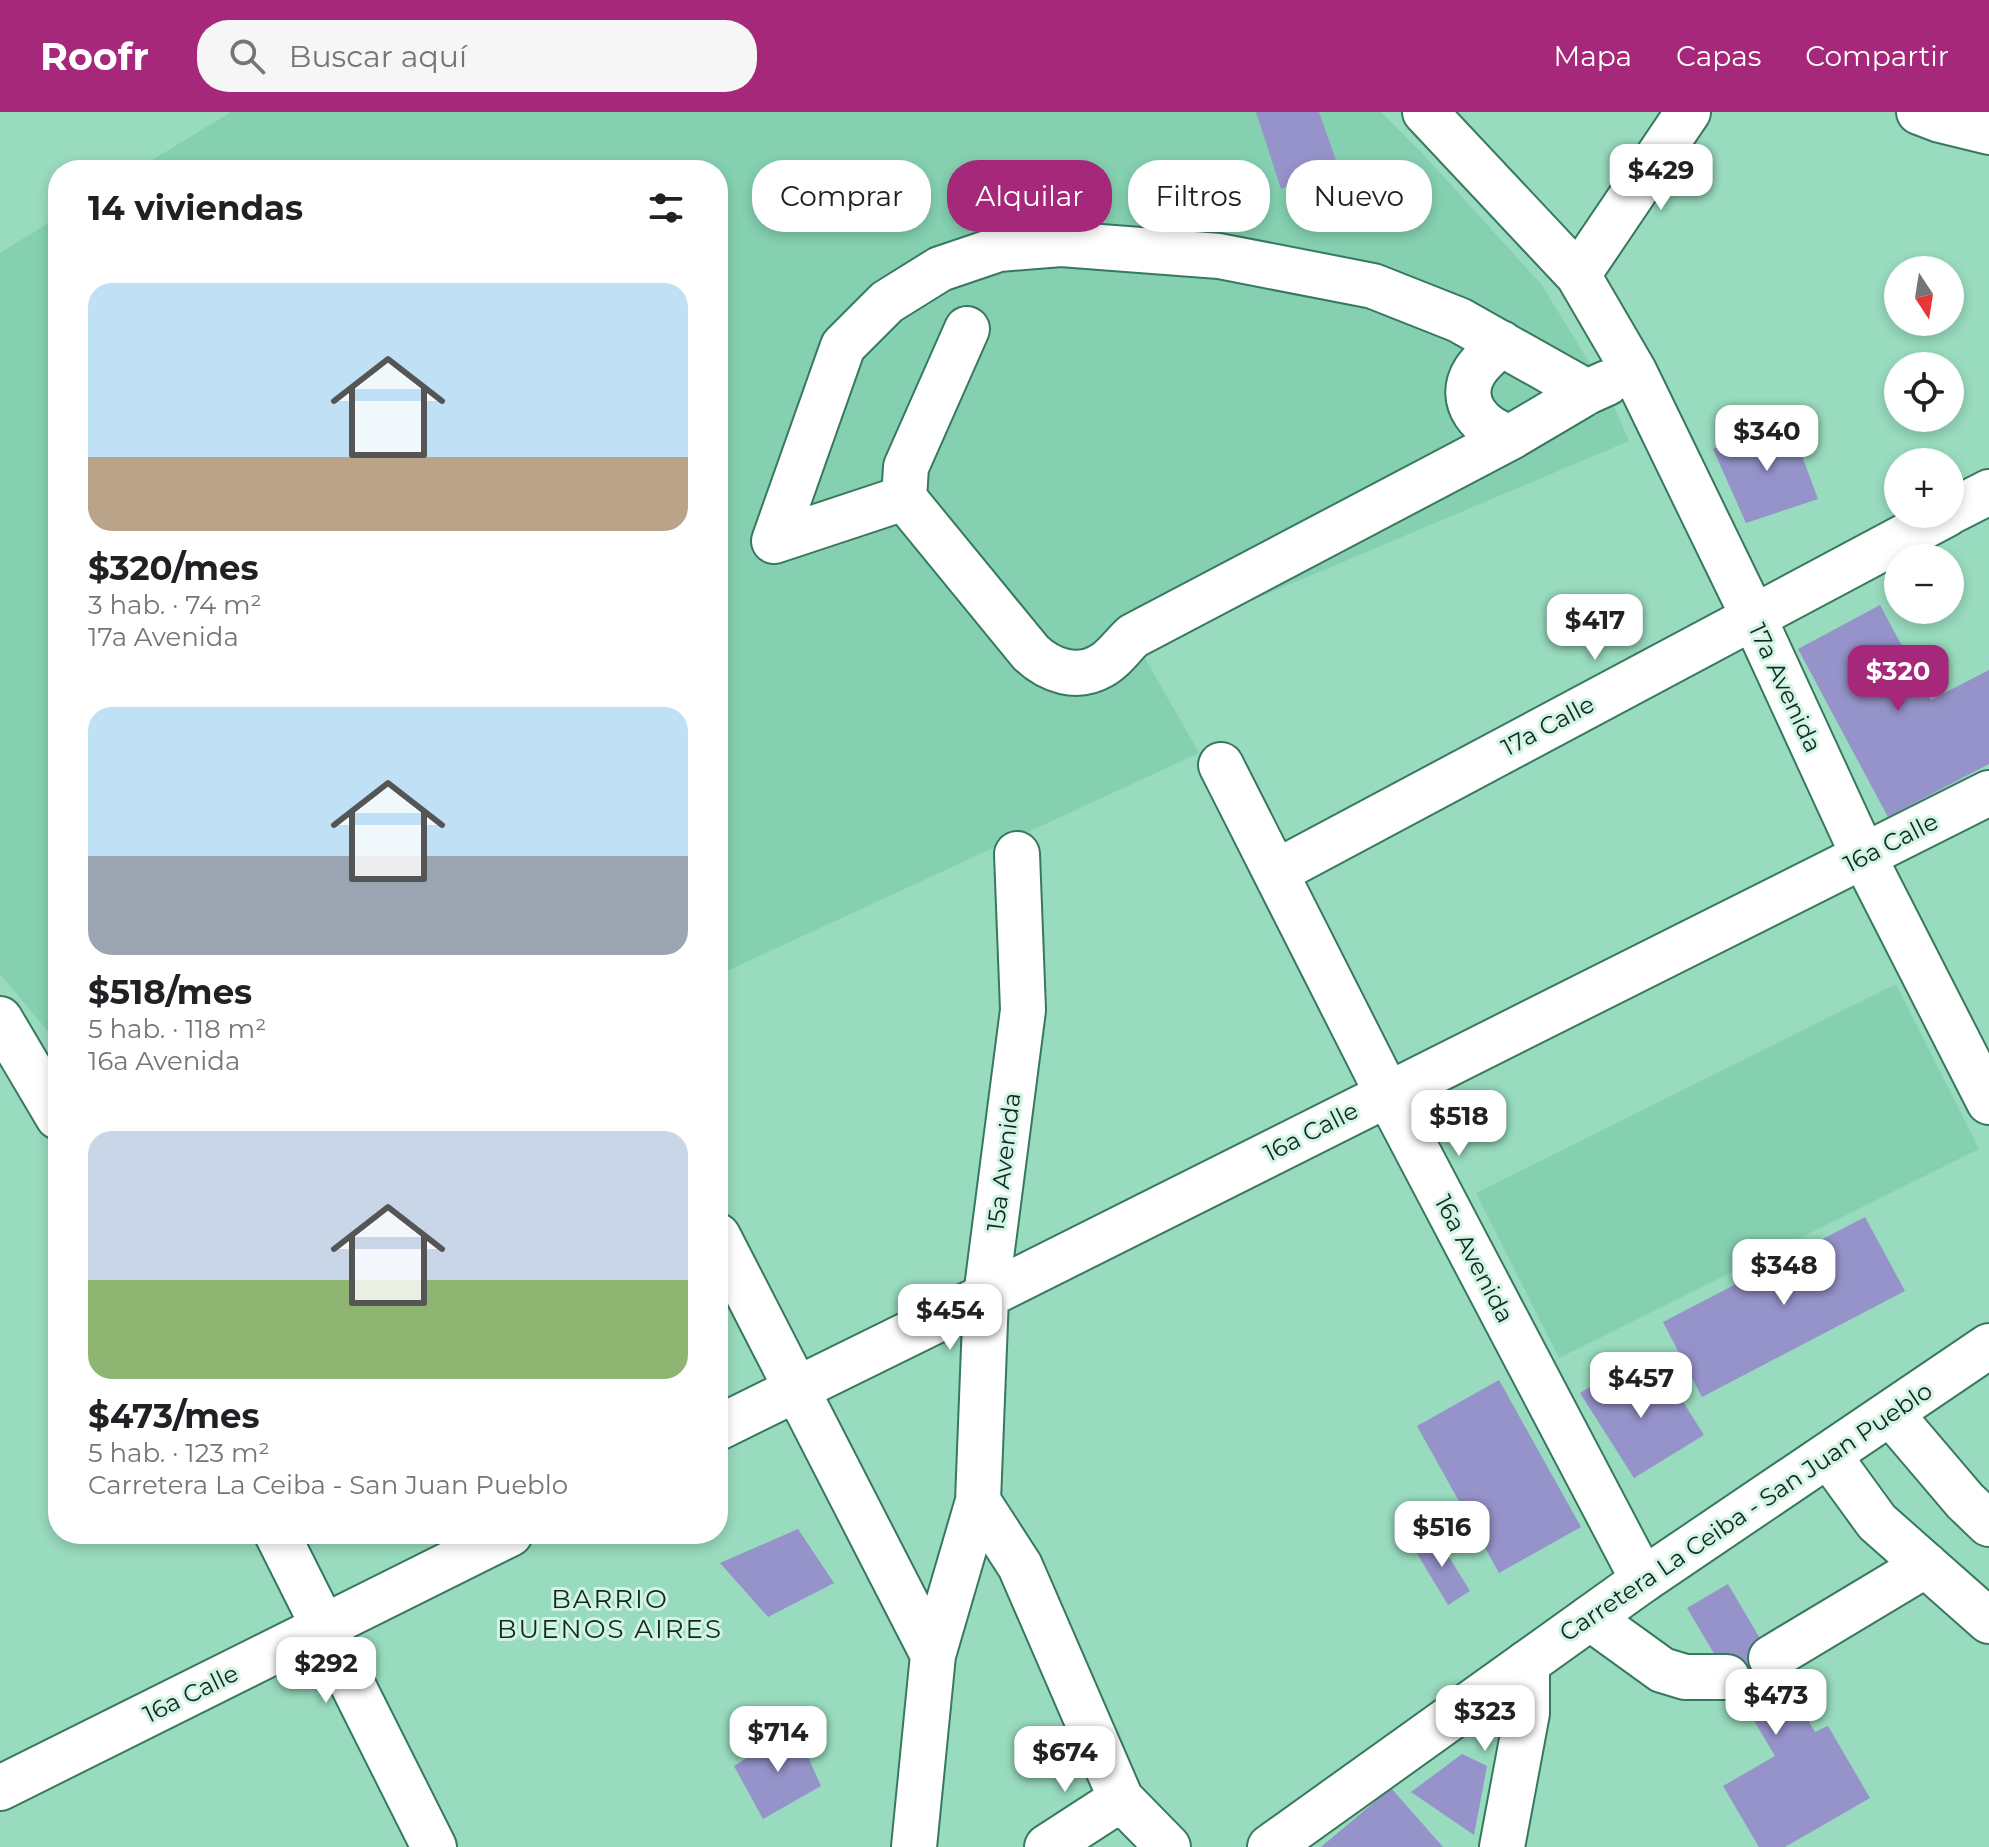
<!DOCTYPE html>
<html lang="es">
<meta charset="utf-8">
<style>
:root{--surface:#fff;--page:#f6f6f6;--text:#202124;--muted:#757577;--accent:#a6287a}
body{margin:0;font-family:Montserrat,sans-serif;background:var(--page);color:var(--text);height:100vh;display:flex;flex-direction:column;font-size:30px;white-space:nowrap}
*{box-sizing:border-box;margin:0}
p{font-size:26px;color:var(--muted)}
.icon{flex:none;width:44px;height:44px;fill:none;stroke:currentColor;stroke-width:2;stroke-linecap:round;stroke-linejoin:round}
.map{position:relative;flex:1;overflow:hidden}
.panel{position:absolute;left:48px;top:48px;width:680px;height:1384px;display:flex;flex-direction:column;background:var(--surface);border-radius:32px;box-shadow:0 4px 12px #0003}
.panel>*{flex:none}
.banner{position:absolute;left:752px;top:48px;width:760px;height:72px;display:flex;gap:16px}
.needle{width:52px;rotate:168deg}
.buttons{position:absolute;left:1884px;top:144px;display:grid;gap:16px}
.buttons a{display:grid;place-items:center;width:80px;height:80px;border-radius:50%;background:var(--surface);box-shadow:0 4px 12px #0003;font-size:40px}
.price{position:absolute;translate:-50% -68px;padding:0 18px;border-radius:16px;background:#fff;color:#222;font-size:26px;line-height:52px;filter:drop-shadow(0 2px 4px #0008)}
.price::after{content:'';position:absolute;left:50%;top:48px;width:24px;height:18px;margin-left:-12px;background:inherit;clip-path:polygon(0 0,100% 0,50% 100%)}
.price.selected{background:var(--accent);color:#fff}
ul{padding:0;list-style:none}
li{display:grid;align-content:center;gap:16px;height:424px;padding:0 40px}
li span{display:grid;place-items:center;height:248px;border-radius:24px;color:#555}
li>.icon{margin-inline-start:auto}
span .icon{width:144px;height:144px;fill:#fffc;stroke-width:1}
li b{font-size:34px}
h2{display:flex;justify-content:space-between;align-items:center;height:96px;padding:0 40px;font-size:34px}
.chip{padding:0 28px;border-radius:32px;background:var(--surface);box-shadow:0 4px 12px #0003;font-size:28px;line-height:72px}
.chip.selected{background:var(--accent);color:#fff}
header{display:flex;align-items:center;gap:48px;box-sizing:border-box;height:112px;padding:0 40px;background:var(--accent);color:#fff}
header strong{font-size:38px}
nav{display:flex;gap:44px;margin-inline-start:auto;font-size:28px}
.search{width:560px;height:72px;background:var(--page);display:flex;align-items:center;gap:20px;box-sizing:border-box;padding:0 28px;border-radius:32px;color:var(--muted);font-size:30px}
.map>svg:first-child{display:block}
.built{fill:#84d0b0}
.building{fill:#9593ca}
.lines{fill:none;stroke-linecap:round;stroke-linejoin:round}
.minor-casing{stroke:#37795f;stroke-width:48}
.major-casing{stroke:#37795f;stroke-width:48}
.minor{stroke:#fff;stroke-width:44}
.major{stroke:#fff;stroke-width:44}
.labels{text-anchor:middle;stroke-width:6;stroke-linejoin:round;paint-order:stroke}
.street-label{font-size:24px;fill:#0f2b20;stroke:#d3f4e5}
.neighbourhood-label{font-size:26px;letter-spacing:2px;fill:#0f2b20;stroke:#d3f4e5}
</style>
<header>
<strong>Roofr</strong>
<div class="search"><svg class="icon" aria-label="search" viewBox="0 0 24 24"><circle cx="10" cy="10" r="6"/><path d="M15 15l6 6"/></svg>Buscar aquí</div>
<nav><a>Mapa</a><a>Capas</a><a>Compartir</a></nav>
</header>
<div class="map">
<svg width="1989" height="1735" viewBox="0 0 1989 1735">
<rect width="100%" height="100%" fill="#98dbbe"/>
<path class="built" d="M231 0H1381L1423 42 1541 172 1607 279 1629 329 1139 536 1199 641 718 863V58H136Z
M58 105V931L0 862V141Z
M1896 872 1979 1037 1559 1246 1476 1081Z"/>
<path class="building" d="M1256 0H1319L1339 57 1281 77Z
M1789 309 1818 387 1746 411 1713 337Z
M1880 493 1931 588 1989 558V652L1888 705 1798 537Z
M1865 1105 1905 1179 1702 1285 1663 1210Z
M1625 1253 1643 1282 1668 1266 1704 1323 1634 1366 1580 1281Z
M1499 1268 1581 1415 1499 1461 1417 1314Z
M798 1417 834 1471 768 1505 720 1451Z
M1435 1422 1470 1479 1448 1493 1413 1435Z
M1728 1472 1815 1620 1828 1614 1870 1686 1785 1735H1759L1723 1674 1775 1644 1687 1496Z
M795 1616 821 1674 763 1707 734 1654Z
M1462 1642 1487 1654 1474 1723 1411 1680Z
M1391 1676 1443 1735H1321Z"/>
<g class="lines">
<g class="minor-casing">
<path id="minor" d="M1425 0 1578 163 1634 259 1753 504 1864 745 1989 990
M1919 0 1940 8 1989 20
M1578 163 1688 0
M967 217 906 355 904 386 1031 541C1050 559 1077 568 1101 554 1113 548 1123 533 1133 524L1511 325 1587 280 1607 271
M1501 231C1493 240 1481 249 1475 259 1455 290 1483 319 1511 325
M904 386 774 429 843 234 887 190 940 157 999 137 1061 132 1219 144 1373 174 1459 208 1587 280
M1950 400 1989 380
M1221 653 1387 981 1643 1468
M1276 760 1947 402
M0 907 58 1005
M718 1124 933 1543
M1891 1302 1965 1389 1989 1412
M718 1316 986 1184 1989 681
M1829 1344 1877 1410 1989 1509
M978 1389 1020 1454 1121 1687 1168 1735
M277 1422 434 1735
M1590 1506 1662 1558 1685 1565H1727
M1771 1546 1926 1453
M0 1676 510 1422
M914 1735 933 1543 978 1389 986 1184 1023 898 1017 742
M1047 1735 1121 1687
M1502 1735 1527 1601V1551"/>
</g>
<g class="major-casing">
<path id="major" d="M1270 1735 1643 1468 1989 1234"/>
</g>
<use href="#minor" class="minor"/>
<use href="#major" class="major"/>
</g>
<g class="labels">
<g class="street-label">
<text transform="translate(1785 576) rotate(65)" y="8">17a Avenida</text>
<text transform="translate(1548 614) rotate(-28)" y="8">17a Calle</text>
<text transform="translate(1891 731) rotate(-27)" y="8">16a Calle</text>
<text transform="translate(1311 1020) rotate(-27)" y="8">16a Calle</text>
<text transform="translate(1004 1050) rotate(-83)" y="8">15a Avenida</text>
<text transform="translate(1474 1147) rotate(62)" y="8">16a Avenida</text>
<text transform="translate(1746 1400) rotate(-34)" y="8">Carretera La Ceiba - San Juan Pueblo</text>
<text transform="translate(191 1582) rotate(-26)" y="8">16a Calle</text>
</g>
<g class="neighbourhood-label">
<text x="610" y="1496">BARRIO<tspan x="610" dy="30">BUENOS AIRES</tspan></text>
</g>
</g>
</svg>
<div class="buttons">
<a><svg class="needle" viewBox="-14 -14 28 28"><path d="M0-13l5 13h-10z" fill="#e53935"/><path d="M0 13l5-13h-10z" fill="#757577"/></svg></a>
<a><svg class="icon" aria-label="locate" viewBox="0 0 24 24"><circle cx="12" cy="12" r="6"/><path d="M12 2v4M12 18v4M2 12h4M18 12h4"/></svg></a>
<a>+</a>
<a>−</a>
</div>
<b class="price" style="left:1661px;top:100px">$429</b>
<b class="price" style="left:1767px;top:361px">$340</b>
<b class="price" style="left:1595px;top:550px">$417</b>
<b class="price selected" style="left:1898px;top:601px">$320</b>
<b class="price" style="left:1459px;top:1046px">$518</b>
<b class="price" style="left:1784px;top:1195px">$348</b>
<b class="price" style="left:950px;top:1240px">$454</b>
<b class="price" style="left:1641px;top:1308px">$457</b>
<b class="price" style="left:1442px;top:1457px">$516</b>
<b class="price" style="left:326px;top:1593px">$292</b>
<b class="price" style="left:1776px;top:1625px">$473</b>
<b class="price" style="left:1485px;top:1641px">$323</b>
<b class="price" style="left:778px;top:1662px">$714</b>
<b class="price" style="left:1065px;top:1682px">$674</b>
<div class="banner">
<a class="chip">Comprar</a>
<a class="chip selected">Alquilar</a>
<a class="chip">Filtros</a>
<a class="chip">Nuevo</a>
</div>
<section class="panel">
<h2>14 viviendas<svg class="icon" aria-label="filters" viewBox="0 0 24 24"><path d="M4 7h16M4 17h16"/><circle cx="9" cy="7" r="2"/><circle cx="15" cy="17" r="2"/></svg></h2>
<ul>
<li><span style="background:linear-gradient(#bfe0f5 70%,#b9a48a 0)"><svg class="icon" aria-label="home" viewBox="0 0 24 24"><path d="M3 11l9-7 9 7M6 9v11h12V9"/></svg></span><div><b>$320/mes</b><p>3 hab. · 74 m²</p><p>17a Avenida</p></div></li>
<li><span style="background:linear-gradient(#bfe0f5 60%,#9aa5b1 0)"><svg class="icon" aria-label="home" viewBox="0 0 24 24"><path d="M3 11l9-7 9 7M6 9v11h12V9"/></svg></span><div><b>$518/mes</b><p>5 hab. · 118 m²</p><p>16a Avenida</p></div></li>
<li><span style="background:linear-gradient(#c9d6e8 60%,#8fb573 0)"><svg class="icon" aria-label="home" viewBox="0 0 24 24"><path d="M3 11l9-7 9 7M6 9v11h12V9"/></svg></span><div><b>$473/mes</b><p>5 hab. · 123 m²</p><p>Carretera La Ceiba - San Juan Pueblo</p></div></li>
</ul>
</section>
</div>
